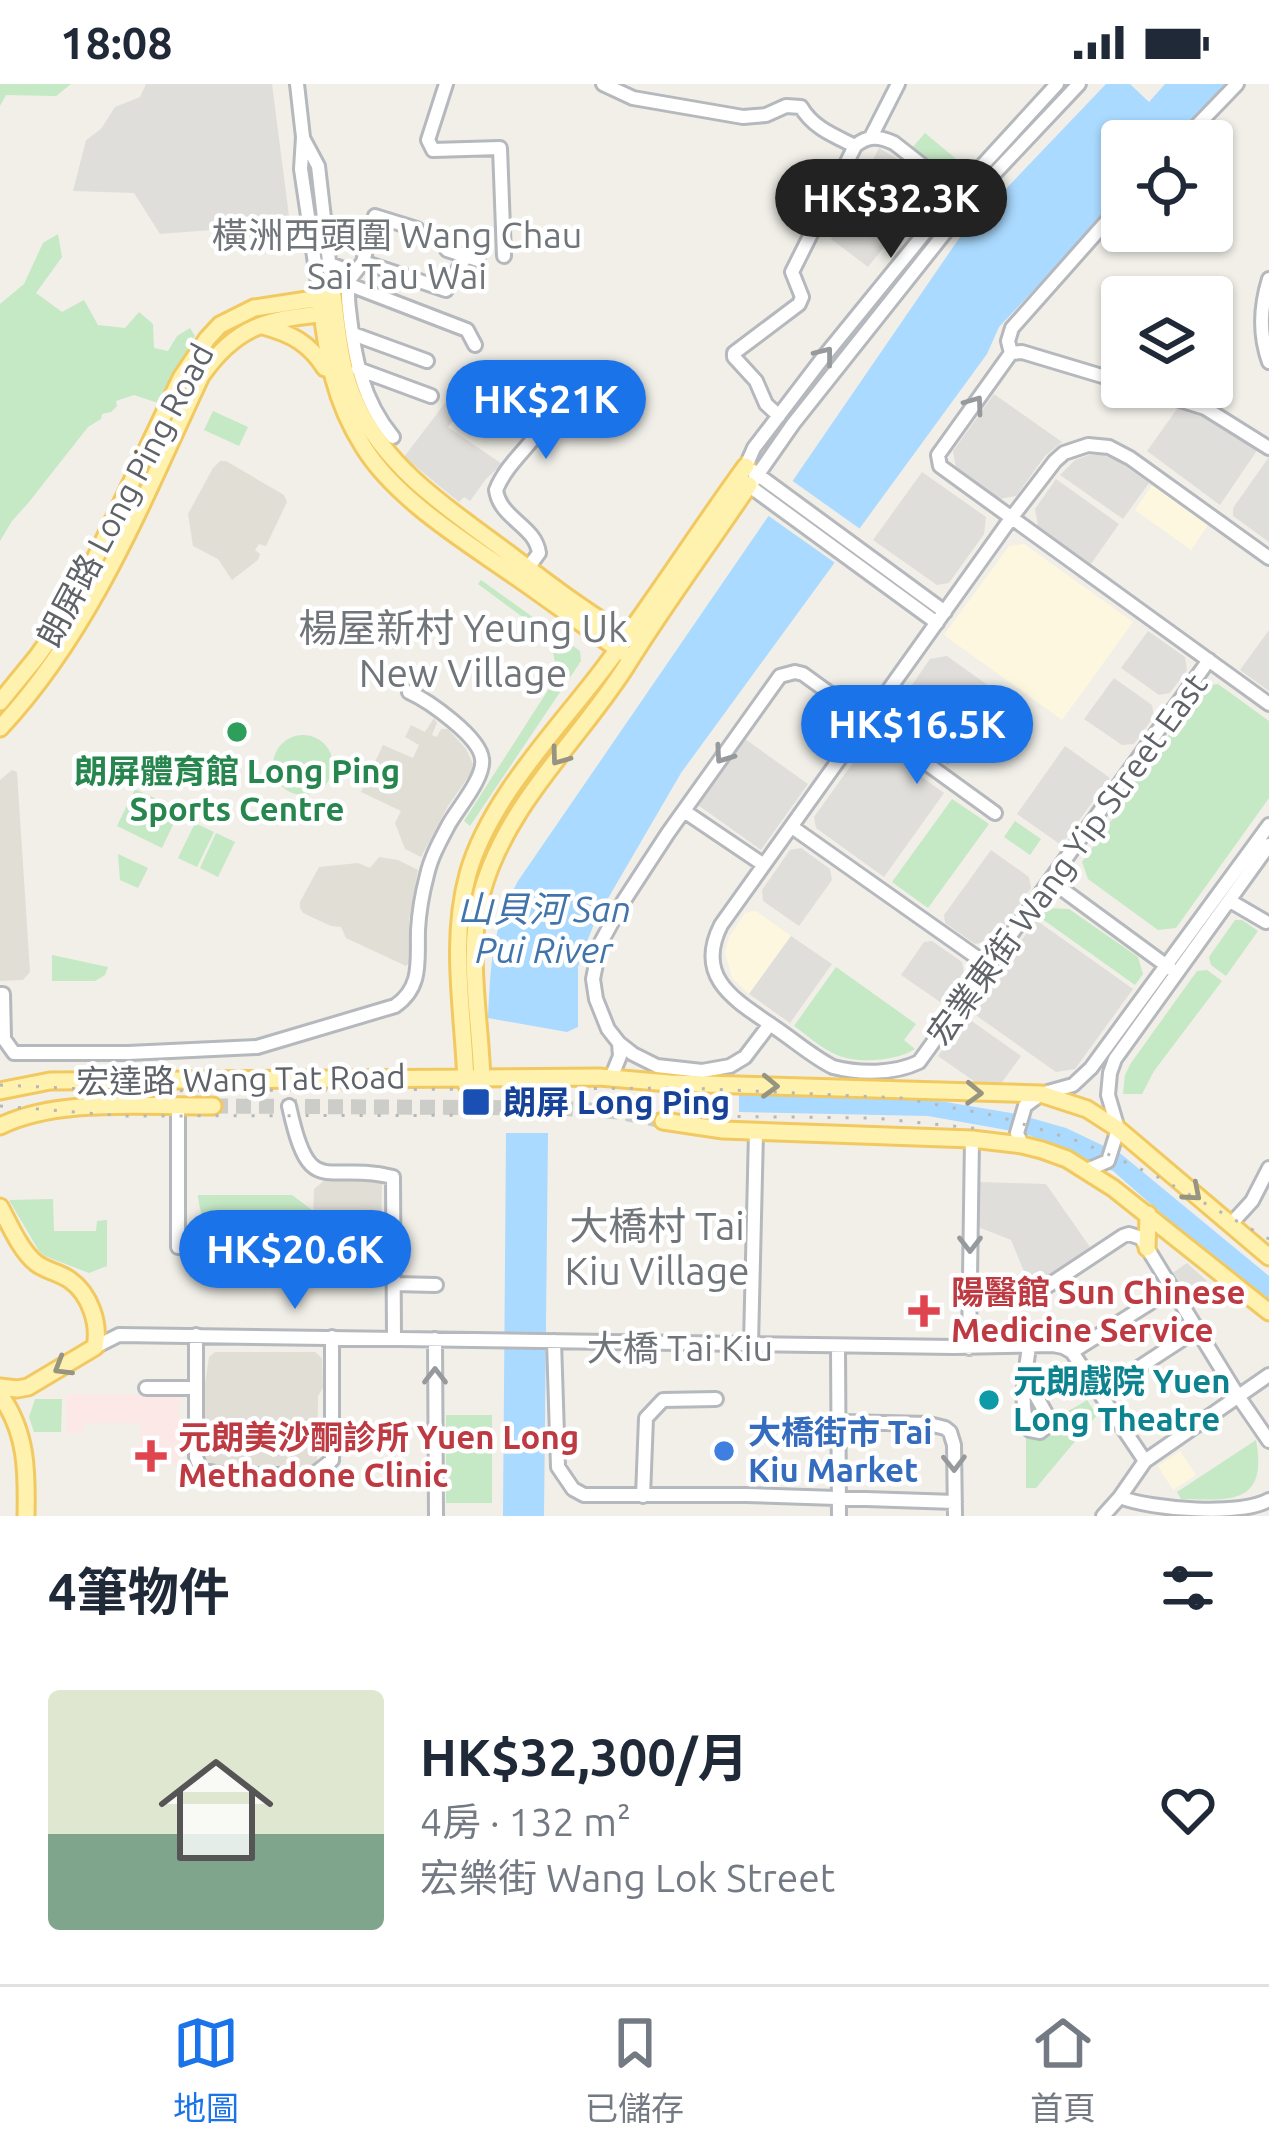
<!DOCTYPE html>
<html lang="zh-TW">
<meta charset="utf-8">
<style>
:root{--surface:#fff;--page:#f2f2f3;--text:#1f2937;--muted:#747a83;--line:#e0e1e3;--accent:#1a73e8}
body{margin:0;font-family:Ubuntu,"Noto Sans TC",sans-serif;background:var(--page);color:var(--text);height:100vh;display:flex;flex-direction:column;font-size:45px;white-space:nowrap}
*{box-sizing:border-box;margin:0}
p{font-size:39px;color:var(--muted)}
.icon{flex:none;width:66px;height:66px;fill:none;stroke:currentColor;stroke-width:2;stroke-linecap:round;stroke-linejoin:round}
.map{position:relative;height:1432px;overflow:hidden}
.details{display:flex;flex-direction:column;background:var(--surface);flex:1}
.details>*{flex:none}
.tools{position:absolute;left:1101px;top:36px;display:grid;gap:24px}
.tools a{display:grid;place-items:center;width:132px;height:132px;border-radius:12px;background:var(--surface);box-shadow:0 3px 9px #0004;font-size:60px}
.price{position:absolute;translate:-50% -102px;padding:0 27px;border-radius:42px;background:var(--accent);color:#fff;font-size:39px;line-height:78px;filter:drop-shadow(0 3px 6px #0008)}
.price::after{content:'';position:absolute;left:50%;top:72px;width:36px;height:27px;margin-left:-18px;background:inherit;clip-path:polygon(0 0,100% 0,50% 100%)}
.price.current{background:#222;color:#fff}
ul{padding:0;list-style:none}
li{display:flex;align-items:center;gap:36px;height:300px;padding:0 48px}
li+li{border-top:3px solid var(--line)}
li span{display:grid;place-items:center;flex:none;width:336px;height:240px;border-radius:12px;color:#555}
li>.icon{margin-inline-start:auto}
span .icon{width:144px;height:144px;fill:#fffc;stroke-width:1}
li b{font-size:51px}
h2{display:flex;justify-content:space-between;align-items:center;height:144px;padding:0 48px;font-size:51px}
.status{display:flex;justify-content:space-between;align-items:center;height:84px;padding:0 60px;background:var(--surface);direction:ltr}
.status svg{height:33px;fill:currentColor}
.dock{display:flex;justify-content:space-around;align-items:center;height:168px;border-top:3px solid var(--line);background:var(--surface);font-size:33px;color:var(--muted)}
.dock a{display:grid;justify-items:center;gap:6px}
.dock .current{color:var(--accent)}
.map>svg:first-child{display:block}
.commercial{fill:#fef7e0}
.industrial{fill:#e0deda}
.education{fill:#e1ded6}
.medical{fill:#fce8e6}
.green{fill:#c5e8c5}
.water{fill:#aadaff}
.pier{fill:#f1efe8}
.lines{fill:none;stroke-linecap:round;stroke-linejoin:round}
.major-tunnel{stroke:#ccccc8;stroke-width:15;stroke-dasharray:15 8;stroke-linecap:butt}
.minor-casing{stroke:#b5b8bc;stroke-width:18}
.major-casing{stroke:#f2c960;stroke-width:21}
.minor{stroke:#fff;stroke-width:12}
.major{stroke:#fff2af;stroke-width:15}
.rail{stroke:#b6b7b8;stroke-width:3;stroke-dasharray:3 15;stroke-linecap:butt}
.oneway{stroke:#979a9d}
.oneway2{stroke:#979581}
.leisure-dot{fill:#2e9e5b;stroke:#fff;stroke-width:4.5}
.transit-dot{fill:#1a4fb4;stroke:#fff;stroke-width:4.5}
.health-dot{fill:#e0444e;stroke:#fff;stroke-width:4.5}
.culture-dot{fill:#0f9aa8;stroke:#fff;stroke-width:4.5}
.shop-dot{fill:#3f7fe0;stroke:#fff;stroke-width:4.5}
.labels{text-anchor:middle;stroke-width:9;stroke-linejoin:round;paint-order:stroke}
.street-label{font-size:33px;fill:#5f6368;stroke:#fff}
.leisure-label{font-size:33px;font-weight:bold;fill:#27864d;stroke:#fff}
.transit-label{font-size:33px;font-weight:bold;fill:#164399;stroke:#fff;text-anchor:start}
.health-label{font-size:33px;font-weight:bold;fill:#be3a42;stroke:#fff;text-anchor:start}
.culture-label{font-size:33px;font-weight:bold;fill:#0d838f;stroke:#fff;text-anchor:start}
.shop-label{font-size:33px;font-weight:bold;fill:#366cbe;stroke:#fff;text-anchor:start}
.neighbourhood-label{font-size:36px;fill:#70757a;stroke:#fff}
.water-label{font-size:36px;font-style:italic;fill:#4174aa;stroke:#fff}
.quarter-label{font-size:39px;fill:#70757a;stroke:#fff}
</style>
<div class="status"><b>18:08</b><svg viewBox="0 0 49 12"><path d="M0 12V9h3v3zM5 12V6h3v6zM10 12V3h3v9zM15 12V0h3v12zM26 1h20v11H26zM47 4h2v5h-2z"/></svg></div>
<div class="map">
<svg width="1269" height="1432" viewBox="0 0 1269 1432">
<rect width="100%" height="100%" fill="#f1efe8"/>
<path class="commercial" d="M1152 401 1208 441 1191 466 1135 426Z
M1024 460 1133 538 1062 636 944 551 1009 462Z
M756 827 791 852 749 910 732 894 725 869 729 853 745 829Z
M1180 1367 1196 1391 1173 1406 1158 1382Z"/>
<path class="industrial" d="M146 0H272L290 140 160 150 134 109 73 107 86 56 101 45 115 23 140 13Z
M879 64 936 98 868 183 831 155Z
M467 290 482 301 448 343 502 380 486 395 470 417 464 413 459 418 404 373Z
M994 310 1062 358 1045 372 1016 412 999 415 956 384 953 367Z
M1177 325 1203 331 1258 365 1220 421 1147 367Z
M1089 371H1103L1117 376 1149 399 1123 435 1060 391 1075 376Z
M1269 373V458L1233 432V424Z
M922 388 986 433 984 450 949 499 937 501 873 456Z
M1056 395 1119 440 1091 480 1038 442 1035 425Z
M1269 546V607L1240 586Z
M1148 547 1185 573 1187 586 1170 609 1159 611 1121 584Z
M947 572 1000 610 948 681 895 644 893 628 930 575Z
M1114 594 1152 621 1154 632 1134 660 1122 661 1084 635Z
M745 655 808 700 761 766 698 721Z
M876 660 944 709 884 793 816 744 814 733 865 662Z
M1065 662 1110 694 1061 761 1017 730Z
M801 764 830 785 832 796 799 842 763 817 762 806 790 766Z
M991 766 1029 793 1031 804 993 857 975 860 945 839 944 831Z
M1036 836 1133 905 1075 985 1056 988 970 927Z
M791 852 832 880 790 939 749 910Z
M932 857 962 878 965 895 946 922 901 891 924 858Z
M966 933 1021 972 1000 1001 978 1000 938 972Z
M980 1098 1046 1100 1090 1163 1041 1199 1030 1202 1011 1156 978 1143Z
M1187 1179 1207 1197 1183 1210 1171 1190Z"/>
<path class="education" d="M220 377H226L284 411 287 418 266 462 259 460 255 466 260 470 258 476 232 496 218 475 193 462 188 430 213 384Z
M434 634 437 639 432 651 437 653 441 645H448L466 665 473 680 471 689 448 722 421 773 405 765 395 739 401 727 361 708 383 661 413 674 419 661 405 653 411 641 425 648Z
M12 686 17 688 30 888 23 896 0 897V696Z
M379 773 398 776 418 786 409 836V879L406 882 346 854 341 843 331 842 303 829 300 824V818L319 783 358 779 370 784Z
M326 1095H382L381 1162 365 1161V1145L312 1171 314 1105Z
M215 1268H315L322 1274 323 1304 318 1312 317 1378 314 1382H209L201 1373V1326L209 1273Z"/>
<path class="medical" d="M66 1310H179V1381H141L140 1339H84L83 1349H66Z"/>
<path class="green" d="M0 0H71L56 12 6 11 0 22Z
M925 49 961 79 948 93 912 64Z
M58 150 62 173 36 209 62 228 84 216 98 241 125 244 139 228 153 240 154 264 168 267 177 252 190 244 195 252 158 319 134 311 116 317 117 322 111 328 102 330 101 335 88 343 29 418 12 437 0 457V220L24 200 43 159Z
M213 327 248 343 239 362 204 346Z
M481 496 580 567 581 577 470 742 464 737 557 592 551 554 478 500Z
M1218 600 1269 637V714L1176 844 1158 846 1088 795 1082 778 1126 716 1134 699 1204 602Z
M273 681a30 30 0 1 1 60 0a30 30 0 1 1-60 0Z
M135 705 180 726 162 764 117 742Z
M952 715 989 740 928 824 892 798Z
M1015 737 1041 755 1030 771 1004 753Z
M195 739 214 748 197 783 178 774Z
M216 749 235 758 218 793 200 784Z
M118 770 148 784 138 804 120 796Z
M1044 824 1069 825 1138 873 1143 890 1135 901 1038 832Z
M1235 836H1242L1258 847 1226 892 1211 881 1209 873Z
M52 871 108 883 105 891 95 897H52Z
M836 883 916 940 904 956 915 965C897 977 858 980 837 971 821 964 808 952 794 942Z
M1207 886 1222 897 1154 987 1142 1010H1123L1125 991 1131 979 1197 887Z
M198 1111H292L312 1126 311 1171 297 1172 286 1177H220C214 1152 200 1138 198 1111Z
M53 1115 54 1147H96L97 1137 107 1136V1182L89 1189 45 1172 39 1167 9 1116Z
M35 1315H62L61 1348H34L29 1333Z
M1087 1316 1097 1331 1036 1404H1026V1354C1052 1354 1045 1349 1059 1334 1065 1327 1079 1322 1087 1316Z
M446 1331H492V1419H446Z
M1256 1356C1269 1425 1224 1415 1181 1415L1177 1408Z"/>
<path class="water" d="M1106 0H1130L1149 18 1165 0H1227L1173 57H1122V112L999 243 987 270 681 689 596 835 584 865 578 883V943L567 948 488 934C491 879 491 846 518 797L960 153Z
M739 1006 928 1015 1017 1030 1066 1044 1121 1070 1269 1192V1215L1184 1149 1113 1087 1024 1049 928 1032 739 1028Z
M506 1049H548L544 1432H503Z"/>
<path class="pier" d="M787 393 863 447 838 481 763 428Z"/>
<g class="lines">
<path class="major-tunnel" d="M213 1022 559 1024 618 1028 663 1037"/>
<g class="minor-casing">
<path id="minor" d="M297 0 303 53 301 85 320 213
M446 0 428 56 433 66 500 64 504 172
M603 0 633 14 743 33 766 31 786 22 801 23C813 44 835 52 855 62
M871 53 898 0
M303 54 318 82 333 212
M1182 57 1237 0
M447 166 478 176
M363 178 446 206 465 174
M330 180 346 186C349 199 347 211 349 225 354 272 362 316 393 353
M1269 195C1260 224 1259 250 1269 278
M349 196 363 178 375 132 417 145
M350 201 467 246 475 261
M353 250 427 277
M1011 269 938 371 940 382 1269 620
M1011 269 1008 257 1012 244 1122 120
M1011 269 1022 268 1122 298
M358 285 431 312
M1138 303 1205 324 1269 364
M779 332 766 320 756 297 734 273V269L799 220 802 213 792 188 855 62C868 51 879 52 894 59L963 113
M754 396 793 340 978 107 1079 0
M744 398 937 539
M528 484 539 469C535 441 500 435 496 406 507 378 533 361 547 335
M945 528 746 382 754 364 822 275 958 108 1057 0
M1209 576 919 978C894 990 860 990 833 983 813 973 796 958 777 945 739 918 693 896 721 841L1012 433 1055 377 1064 369 1088 361 1109 363 1130 374 1269 474
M684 727 764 781
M792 743 989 882
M1051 797 1171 885
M1230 817 1266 838
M0 910H3L4 955 14 969H128L257 963 395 922C423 903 417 876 418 846 419 827 422 810 427 791 431 773 440 757 449 740 458 724 485 693 482 675 480 653 429 617 409 608
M770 940 745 973 730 982 702 987 657 982 633 970 619 959 608 945 596 915 593 895 600 860 623 818 668 749 780 592 795 588 803 590 995 729
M611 994 620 972 619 959
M289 1022C310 1119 325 1076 393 1093L394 1253
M178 1023V1163L197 1164
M1022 1061 1017 1049 1025 1022 1041 1010 1073 1001 1091 984 1269 741
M1087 1086 1108 1077 1118 1045 1108 1011 1110 989 1115 975 1269 761
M1230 1141 1252 1117 1269 1084
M394 1200 436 1201
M969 1210 1040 1207 1123 1152 1129 1150 1141 1154 1238 1312 1269 1357
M196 1251V1373L201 1386 225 1391H313L332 1376V1253
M435 1255 436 1432
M554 1257 558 1383 573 1405 584 1411H746L955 1418
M751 1260 756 1048
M838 1262 839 1432
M95 1263 119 1251 954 1263 1053 1261 1063 1263 1072 1268
M969 1264 972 1055
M1072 1268 1145 1377
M1072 1268 1172 1205
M1026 1294 1048 1333 1047 1342 1040 1348 1030 1346C1018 1323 1026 1288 1029 1262
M146 1304H196
M1100 1309 1198 1245
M840 1338 929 1340 945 1344 950 1348 954 1361 955 1432
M643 1412 646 1334 663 1316 716 1315
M1120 1413C1152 1426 1242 1432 1269 1416
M1103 1432 1120 1413 1145 1377 1269 1291"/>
</g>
<g class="major-casing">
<path id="major" d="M321 222C328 275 334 316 363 362 394 413 460 454 509 488 547 514 584 542 622 568
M263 242C292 250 309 259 325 284
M0 618 36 574 71 525 181 294 207 255 220 241 254 224 333 212C338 249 340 286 357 321 388 387 452 427 508 469 550 501 593 534 639 559
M0 644C93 545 144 413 201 292 240 236 272 236 335 228
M466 1000C464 930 449 859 468 790 489 715 557 646 603 585 653 519 697 449 746 382
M482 1000C481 936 465 871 482 808 506 721 578 657 625 584 664 521 708 462 749 401
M0 1007 50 997 599 993 669 999 1041 1010 1087 1025 1118 1045 1269 1173
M663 1037 723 1046 972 1055 1022 1061 1042 1066 1067 1075 1113 1104 1269 1228
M0 1042C60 1013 146 1023 213 1022
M0 1123C10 1141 20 1166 36 1179 46 1187 59 1188 70 1196 90 1210 100 1240 95 1263L28 1303 17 1305 0 1303
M1147 1164 1148 1130
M0 1311C27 1348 27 1388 26 1432"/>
</g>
<use href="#minor" class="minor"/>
<use href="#major" class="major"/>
<path class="rail" d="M0 1001 125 1007 688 1004 901 1014 997 1032 1081 1058 1156 1092 1269 1155
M0 1022 125 1032 603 1031 874 1034 982 1045"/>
</g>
<defs><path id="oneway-chevron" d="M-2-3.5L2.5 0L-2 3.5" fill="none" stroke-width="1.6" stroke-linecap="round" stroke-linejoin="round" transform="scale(3)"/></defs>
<g class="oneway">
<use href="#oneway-chevron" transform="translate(825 271) rotate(-52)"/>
<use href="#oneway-chevron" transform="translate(975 320) rotate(-54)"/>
<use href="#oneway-chevron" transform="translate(723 671) rotate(125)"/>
<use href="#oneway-chevron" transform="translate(970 1160) rotate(90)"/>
<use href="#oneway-chevron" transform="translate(435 1292) rotate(-90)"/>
<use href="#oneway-chevron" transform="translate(954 1379) rotate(89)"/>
</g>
<g class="oneway2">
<use href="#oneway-chevron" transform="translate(559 673) rotate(126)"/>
<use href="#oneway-chevron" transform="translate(770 1002) rotate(2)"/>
<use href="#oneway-chevron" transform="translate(974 1009) rotate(2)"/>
<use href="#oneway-chevron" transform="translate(1193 1109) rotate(41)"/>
<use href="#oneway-chevron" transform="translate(62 1283) rotate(149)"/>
</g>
<circle class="leisure-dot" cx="237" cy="648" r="12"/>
<rect class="transit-dot" x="461" y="1003" width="30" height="30" rx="6"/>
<g class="health-dot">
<path d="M918 1209h12v12h12v12h-12v12h-12v-12h-12v-12h12z"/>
<path d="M145 1354h12v12h12v12h-12v12h-12v-12h-12v-12h12z"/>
</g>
<circle class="culture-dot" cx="989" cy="1316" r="12"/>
<circle class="shop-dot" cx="724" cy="1367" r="12"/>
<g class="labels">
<g class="street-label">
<text transform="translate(125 411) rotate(-62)" y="12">朗屏路 Long Ping Road</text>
<text transform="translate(1067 775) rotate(-54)" y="12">宏業東街 Wang Yip Street East</text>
<text transform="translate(241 995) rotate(-1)" y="12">宏達路 Wang Tat Road</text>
</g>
<g class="leisure-label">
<text x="237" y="699">朗屏體育館 Long Ping<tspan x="237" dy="38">Sports Centre</tspan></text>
</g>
<g class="transit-label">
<text x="503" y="1030">朗屏 Long Ping</text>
</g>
<g class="health-label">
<text x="951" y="1220">陽醫館 Sun Chinese<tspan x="951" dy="38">Medicine Service</tspan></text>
<text x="178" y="1365">元朗美沙酮診所 Yuen Long<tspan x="178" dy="38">Methadone Clinic</tspan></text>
</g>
<g class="culture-label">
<text x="1013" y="1309">元朗戲院 Yuen<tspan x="1013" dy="38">Long Theatre</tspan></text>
</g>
<g class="shop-label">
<text x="748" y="1360">大橋街市 Tai<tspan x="748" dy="38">Kiu Market</tspan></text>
</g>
<g class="neighbourhood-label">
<text x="397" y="164">橫洲西頭圍 Wang Chau<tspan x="397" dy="41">Sai Tau Wai</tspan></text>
<text x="680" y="1277">大橋 Tai Kiu</text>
</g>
<g class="water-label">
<text x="544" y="838">山貝河 San<tspan x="544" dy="41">Pui River</tspan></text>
</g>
<g class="quarter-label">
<text x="463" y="558">楊屋新村 Yeung Uk<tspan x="463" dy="45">New Village</tspan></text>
<text x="657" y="1156">大橋村 Tai<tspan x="657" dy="45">Kiu Village</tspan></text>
</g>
</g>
</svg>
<div class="tools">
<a><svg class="icon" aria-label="locate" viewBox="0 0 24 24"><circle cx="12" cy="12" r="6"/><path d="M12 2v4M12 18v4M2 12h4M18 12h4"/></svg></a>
<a><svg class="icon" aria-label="layers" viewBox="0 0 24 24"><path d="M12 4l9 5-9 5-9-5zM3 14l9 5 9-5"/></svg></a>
</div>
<b class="price current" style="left:891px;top:177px">HK$32.3K</b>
<b class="price" style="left:546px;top:378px">HK$21K</b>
<b class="price" style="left:917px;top:703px">HK$16.5K</b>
<b class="price" style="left:295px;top:1228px">HK$20.6K</b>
</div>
<section class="details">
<h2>4筆物件<svg class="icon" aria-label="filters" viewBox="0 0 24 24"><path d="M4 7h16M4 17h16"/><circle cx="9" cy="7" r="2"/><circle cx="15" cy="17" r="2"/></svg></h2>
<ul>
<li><span style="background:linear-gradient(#dfe7d0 60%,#7fa58c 0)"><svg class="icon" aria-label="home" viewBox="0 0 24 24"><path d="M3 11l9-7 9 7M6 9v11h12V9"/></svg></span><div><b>HK$32,300/月</b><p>4房 · 132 m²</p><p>宏樂街 Wang Lok Street</p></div><svg class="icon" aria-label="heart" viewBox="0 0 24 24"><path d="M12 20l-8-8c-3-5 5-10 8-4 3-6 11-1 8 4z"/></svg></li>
</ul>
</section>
<nav class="dock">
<a class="current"><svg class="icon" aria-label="map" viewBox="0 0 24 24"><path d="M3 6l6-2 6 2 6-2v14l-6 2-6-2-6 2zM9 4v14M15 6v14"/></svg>地圖</a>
<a><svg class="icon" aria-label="saved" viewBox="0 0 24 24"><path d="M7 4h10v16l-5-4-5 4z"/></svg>已儲存</a>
<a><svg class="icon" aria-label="home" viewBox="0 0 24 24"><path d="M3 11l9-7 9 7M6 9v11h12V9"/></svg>首頁</a>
</nav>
